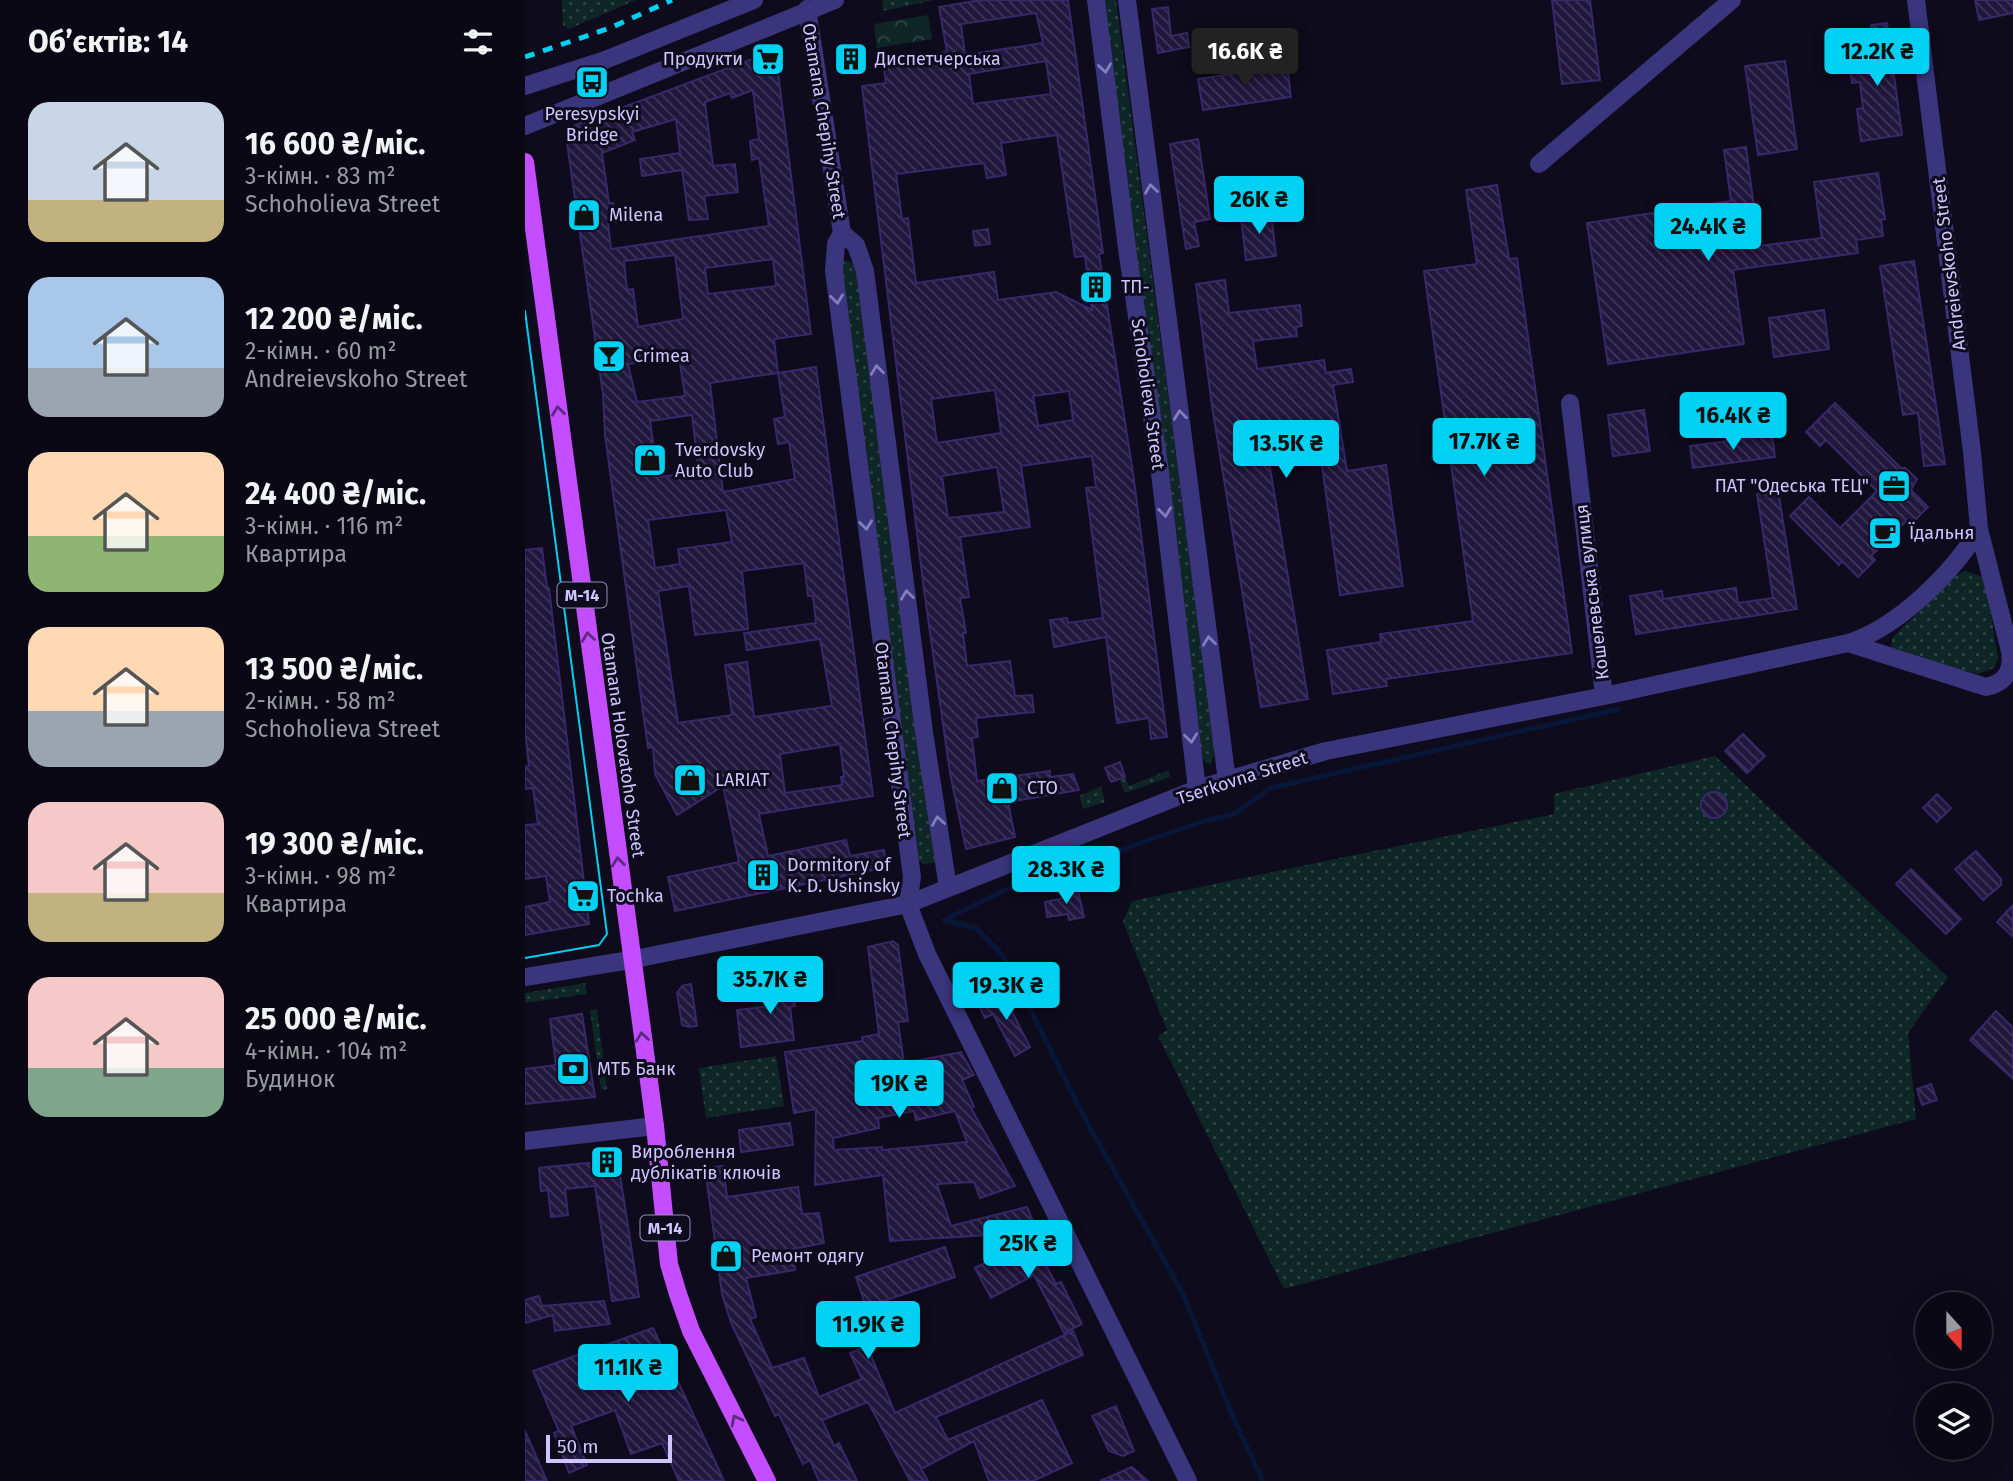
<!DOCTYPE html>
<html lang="uk">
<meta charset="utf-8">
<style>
:root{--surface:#0a0815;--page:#13111e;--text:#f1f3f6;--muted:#999aa0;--line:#2a2934;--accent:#00d0f1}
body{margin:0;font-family:"Fira Sans",sans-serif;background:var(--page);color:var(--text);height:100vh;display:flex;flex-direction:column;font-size:26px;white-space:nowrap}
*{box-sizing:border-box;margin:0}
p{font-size:23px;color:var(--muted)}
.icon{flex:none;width:38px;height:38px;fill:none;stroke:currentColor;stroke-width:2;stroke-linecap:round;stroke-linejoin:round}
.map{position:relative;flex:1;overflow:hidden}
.drawer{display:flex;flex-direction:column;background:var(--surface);width:525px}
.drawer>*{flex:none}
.needle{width:46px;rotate:159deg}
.controls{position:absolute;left:1390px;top:1292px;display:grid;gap:14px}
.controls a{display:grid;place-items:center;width:77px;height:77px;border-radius:50%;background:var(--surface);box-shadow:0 7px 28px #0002,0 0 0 2px var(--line);font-size:35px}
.scale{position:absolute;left:21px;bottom:18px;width:126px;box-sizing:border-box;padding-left:7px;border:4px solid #cfc6ff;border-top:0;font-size:19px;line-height:24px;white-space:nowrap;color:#cfc6ff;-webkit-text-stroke:5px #0e0b1c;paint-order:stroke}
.price{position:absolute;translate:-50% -60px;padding:0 16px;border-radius:7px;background:var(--accent);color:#111;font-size:23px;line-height:46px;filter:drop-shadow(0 2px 4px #0008)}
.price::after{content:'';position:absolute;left:50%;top:42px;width:21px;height:16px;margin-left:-10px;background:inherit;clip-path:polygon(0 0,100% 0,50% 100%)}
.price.current{background:#222;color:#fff}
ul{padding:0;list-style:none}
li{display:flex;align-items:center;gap:21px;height:175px;padding:0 28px}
li span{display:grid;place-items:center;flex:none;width:196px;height:140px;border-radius:21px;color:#555}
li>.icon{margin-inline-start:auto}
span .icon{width:84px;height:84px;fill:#fffc;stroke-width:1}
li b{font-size:30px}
h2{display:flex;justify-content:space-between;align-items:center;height:84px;padding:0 28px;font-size:30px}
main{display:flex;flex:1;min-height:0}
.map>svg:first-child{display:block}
.grass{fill:url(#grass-dots)}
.park{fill:url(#park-crowns)}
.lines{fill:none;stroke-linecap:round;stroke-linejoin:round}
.stream{stroke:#081738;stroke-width:5}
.building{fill:url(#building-back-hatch);stroke:#38286a;stroke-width:2;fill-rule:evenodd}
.minor{stroke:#3a357c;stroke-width:18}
.tertiary{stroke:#3a357c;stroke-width:18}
.primary{stroke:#c34dff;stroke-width:18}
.tram{stroke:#00d0f1;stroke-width:2}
.rail{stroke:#00d0f1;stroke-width:5;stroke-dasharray:10 9;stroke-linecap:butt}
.oneway{stroke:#847ebe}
.oneway2{stroke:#5f2982}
.labels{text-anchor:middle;stroke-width:6;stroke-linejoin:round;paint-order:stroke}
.shield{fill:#0e0b1c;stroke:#958ebb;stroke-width:2}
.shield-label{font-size:16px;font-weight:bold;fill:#cfc6ff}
.poi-label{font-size:18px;fill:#cfc6ff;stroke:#0e0b1c;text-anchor:start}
.street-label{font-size:18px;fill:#cfc6ff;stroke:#0e0b1c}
</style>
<main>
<section class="drawer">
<h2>Об’єктів: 14<svg class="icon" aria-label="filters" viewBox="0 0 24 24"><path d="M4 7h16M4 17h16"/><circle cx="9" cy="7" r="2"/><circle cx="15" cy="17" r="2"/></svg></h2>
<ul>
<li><span style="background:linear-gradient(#c9d6e8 70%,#c2b280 0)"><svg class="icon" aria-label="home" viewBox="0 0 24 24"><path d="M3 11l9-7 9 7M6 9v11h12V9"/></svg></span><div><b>16 600 ₴/міс.</b><p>3-кімн. · 83 m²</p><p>Schoholieva Street</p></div></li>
<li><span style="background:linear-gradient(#a9c7e8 65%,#9aa5b1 0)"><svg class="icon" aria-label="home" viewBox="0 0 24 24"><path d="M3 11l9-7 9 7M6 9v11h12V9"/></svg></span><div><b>12 200 ₴/міс.</b><p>2-кімн. · 60 m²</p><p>Andreievskoho Street</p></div></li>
<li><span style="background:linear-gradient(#ffd9b3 60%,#8fb573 0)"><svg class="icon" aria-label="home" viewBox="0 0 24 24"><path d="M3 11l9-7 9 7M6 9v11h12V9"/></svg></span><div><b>24 400 ₴/міс.</b><p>3-кімн. · 116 m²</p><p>Квартира</p></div></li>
<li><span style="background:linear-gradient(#ffd9b3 60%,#9aa5b1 0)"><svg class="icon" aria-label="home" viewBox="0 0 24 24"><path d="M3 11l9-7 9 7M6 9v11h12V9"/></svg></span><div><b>13 500 ₴/міс.</b><p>2-кімн. · 58 m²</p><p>Schoholieva Street</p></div></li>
<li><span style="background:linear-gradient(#f6c9c9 65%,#c2b280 0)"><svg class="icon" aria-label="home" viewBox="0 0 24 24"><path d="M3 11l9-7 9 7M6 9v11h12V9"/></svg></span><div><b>19 300 ₴/міс.</b><p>3-кімн. · 98 m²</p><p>Квартира</p></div></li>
<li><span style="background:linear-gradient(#f6c9c9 65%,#7fa58c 0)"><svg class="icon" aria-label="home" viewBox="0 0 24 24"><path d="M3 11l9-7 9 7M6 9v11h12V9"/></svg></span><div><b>25 000 ₴/міс.</b><p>4-кімн. · 104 m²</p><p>Будинок</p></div></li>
</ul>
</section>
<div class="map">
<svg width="1488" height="1481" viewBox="0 0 1488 1481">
<defs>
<pattern id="grass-dots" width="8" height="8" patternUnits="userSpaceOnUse" patternTransform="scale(1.75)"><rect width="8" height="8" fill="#0e2626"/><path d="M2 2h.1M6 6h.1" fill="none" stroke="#304447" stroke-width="1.8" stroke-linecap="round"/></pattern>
<pattern id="park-crowns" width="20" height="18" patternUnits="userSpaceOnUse" patternTransform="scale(1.75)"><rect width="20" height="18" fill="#0e2626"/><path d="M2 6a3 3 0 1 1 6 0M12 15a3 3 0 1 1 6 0" fill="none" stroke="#304447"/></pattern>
<pattern id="building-back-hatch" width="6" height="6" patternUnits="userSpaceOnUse" patternTransform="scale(1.75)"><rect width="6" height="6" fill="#20173d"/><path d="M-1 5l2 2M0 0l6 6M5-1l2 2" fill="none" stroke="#3f375a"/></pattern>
</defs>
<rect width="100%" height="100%" fill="#0e0b1c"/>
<path class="grass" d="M37 0H111L44 29 38 25Z
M357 0H409L358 11Z
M575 0H591L690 751 686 764 681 763 676 755Z
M324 261 334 268 414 862 397 864 394 859 317 290 318 262Z
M1440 571 1460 577 1473 658 1469 668 1453 674 1375 656 1366 648 1367 638 1430 576Z
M1190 756 1423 977 1383 1033 1391 1119 759 1289 633 1036 642 1030 598 922 607 901 1029 814V794Z
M644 770 645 777 600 793 594 779 600 777 604 786Z
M576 786 580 802 558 809 554 796Z
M60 983 62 994 0 1003V993Z
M72 1009 82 1089 76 1090 65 1010Z
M251 1056 259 1106 181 1118 174 1068Z"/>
<path class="park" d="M403 15 407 39 352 48 349 24Z"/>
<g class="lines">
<path class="stream" d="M738 1481 708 1417 658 1294 558 1115 479 957 451 928 419 920 480 890 679 821 710 814 745 788 1094 709"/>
</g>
<path class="building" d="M456 0H543L578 253 574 254 609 480 642 737 626 739 624 718 592 723 581 637 529 647 525 620 542 618 543 623 578 618 561 488 571 487 567 456 496 466 505 527 435 537 444 597 435 598 441 633H438L442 666 485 661 490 696 507 695 509 712 451 718 453 737 447 738 452 781 525 771V777L548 774 554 790 483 802 490 837 441 849 425 773 399 590 337 86 361 83 358 61 422 52 414 7ZM511 13 518 43 440 55 436 24ZM521 61 526 94 448 104 444 74ZM532 135 550 257 560 256 567 310 531 292 473 300 469 272 391 283 383 218 377 219 371 174 459 163 462 178 481 175 476 143ZM470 390 476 433 412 443 406 399ZM544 391 548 420 513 426 508 396ZM472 467 479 512 423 518 417 476Z
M1027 0H1065L1075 80 1037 84Z
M1450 0H1488V13L1454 20Z
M643 7 646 36 662 33 664 47 633 53 627 9Z
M1362 23 1377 135 1336 141 1332 109 1338 108 1335 82 1327 83 1323 52 1350 48 1346 25Z
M243 53 251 57 286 334 249 339 253 373 291 367 348 796 234 814 243 856 321 840 325 856 359 850 362 867 150 911 143 877 214 862 198 786 152 815 130 774 128 747 123 748 80 435 78 394 41 136 48 126ZM228 90 234 139 225 141 227 160 234 158 244 226 86 249 83 222H91L88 203H84L77 153 110 140 107 132 151 119 155 153 115 159 117 176 157 170 164 220 183 219 179 196 213 192 210 164 188 166 180 102 205 93 207 98ZM150 255 158 319 113 327 108 289 102 290 99 261ZM248 259 251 286 183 294 180 268ZM154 357 160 396 112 402 103 364ZM253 373 260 417 249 419 253 444 264 442 270 479 198 492 185 383ZM167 415 174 472 133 477 125 421ZM201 510 207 542 153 549 155 564 130 568 123 520ZM279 563 283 596H288L291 623 219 633 222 650 295 639 307 706 229 717 222 662 200 665 207 715 153 723 133 591 164 586 170 635 223 629 217 571ZM315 744 319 777H316L317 785 260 793 255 754Z
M1260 61 1272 149 1233 155 1220 66Z
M762 66 766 97 678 110 673 79Z
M673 139 685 219 669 222 674 246 661 249 645 144Z
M1221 147 1234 246 1297 238 1289 182 1353 173 1360 219 1356 220 1358 236 1331 240 1333 253 1208 270 1219 344 1083 364 1062 223 1206 201 1199 150Z
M972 185 984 259 992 258 1047 653 861 679 862 686 808 694 802 650 856 642 855 634 948 621 899 271 952 264 941 190Z
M746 213 751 256 721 260 716 217Z
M463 229 465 244 450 246 448 231Z
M1389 261 1420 464 1399 466 1393 413 1378 415 1355 266Z
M700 280 704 313 775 305 777 326 771 327 772 336 728 341 732 369 799 360 801 373 826 369 828 382 808 385 822 471 861 465 878 586 815 595 796 458 783 460 781 448 743 455 783 699 736 707 687 406 671 284Z
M1299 310 1304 349 1249 357 1244 318Z
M1310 403 1376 468H1380L1392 479 1386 490 1403 507 1385 525 1381 521 1346 556 1350 560 1333 577 1317 561 1314 565 1265 516 1284 497 1315 528 1352 491 1301 440 1295 446 1281 432Z
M1119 410 1125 451 1088 456 1083 415Z
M1247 435 1250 457 1168 468 1165 446Z
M1253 490 1272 609 1111 634 1105 596 1137 591 1138 599 1211 588 1213 603 1248 598 1232 494Z
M17 548 22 588H24L64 924 0 935V907L25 902 21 876 0 879V825L13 824 8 788 0 789V767L4 766 0 731V550Z
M1218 734 1240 756 1222 773 1200 751Z
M595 762 600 777 586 782 580 768Z
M1176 805a13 13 0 1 1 26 0a13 13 0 1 1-26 0Z
M1412 794 1426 808 1412 822 1398 808Z
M1451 851 1476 879V885L1458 900 1430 869Z
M1386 869 1436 919 1421 934 1371 884Z
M553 891 559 917 544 920 543 914 522 917 520 902 539 898 538 893Z
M1488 905V937L1472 922Z
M368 941 373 945 383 1021 373 1022 379 1063 436 1052 449 1075 437 1080 449 1107 446 1108 490 1186 455 1198 449 1182 412 1184 426 1226 502 1207 510 1226 464 1235 365 1241 358 1175 290 1185 291 1109 269 1113 260 1052 338 1041 337 1037 354 1034 343 947ZM389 1111 391 1120 430 1111 442 1142 357 1150V1147L309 1150 308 1138 354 1128 353 1118Z
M265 965 270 1006 265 1007 269 1040 216 1047 212 1010 253 1005 249 968Z
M166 984 172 1026 164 1027 157 1025 152 993 157 986Z
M477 992 505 1047 490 1056 468 1014 460 1018 453 1004Z
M1471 1011 1488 1028V1079L1445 1040Z
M57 1014 70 1097 0 1104V1069L31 1065 25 1019Z
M1406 1084 1412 1100 1397 1105 1392 1089Z
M265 1123 268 1145 216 1152 214 1130Z
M92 1156 114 1297 87 1301 70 1186 40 1189 43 1215 26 1217 23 1190 16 1191 14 1168 71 1162V1159Z
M198 1166 202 1197 273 1187 277 1214 294 1213 299 1243 268 1249 270 1270 221 1278 231 1317 225 1319 247 1368 279 1358 294 1397 337 1379 325 1353 342 1346 370 1413 548 1331 558 1355 411 1417 423 1440 517 1400 547 1463 508 1481H464L449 1441 396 1469 403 1481H385L343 1402 297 1420 309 1446 314 1443 332 1481H294L285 1460 278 1464 254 1414 250 1416 206 1323 197 1294 180 1168Z
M506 1238 531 1284 536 1282 557 1324 539 1333 509 1275 466 1298 450 1268Z
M420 1247 430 1277 341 1307 331 1277Z
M14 1296 17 1306 79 1301 85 1324 30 1331 28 1315 0 1323V1300Z
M128 1328 189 1459 199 1481H154L137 1443 106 1454 90 1410 46 1426 62 1465 44 1473 29 1433 34 1431 8 1371Z
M591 1406 609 1451 598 1456 584 1451 567 1416Z
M0 1431 22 1481H0Z
M607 1467 623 1481H575Z"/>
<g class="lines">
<path class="minor" d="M571 0 603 256 634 464 672 789
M602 0 702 781
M282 9 317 233 311 244 309 271 387 877 383 904 402 954 663 1481
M0 86 80 60 229 0
M1014 164 1207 0
M317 233 331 245 340 271 399 732 423 888
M1045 403 1079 696
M1323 643 1461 687C1481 683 1488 670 1485 651L1454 529 1447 452 1391 0
M0 977 105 960 383 904 672 789 801 751 1079 696 1323 643C1372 628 1428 573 1454 529
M0 1141 130 1126"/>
<path class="tertiary" d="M0 126 310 0"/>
<path class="primary" d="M0 162 130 1126 144 1264 153 1294 166 1331 242 1481"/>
<path class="tram" d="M0 311 82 934 74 945 0 958"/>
<path class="rail" d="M0 57 85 28 147 0"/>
</g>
<defs><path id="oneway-chevron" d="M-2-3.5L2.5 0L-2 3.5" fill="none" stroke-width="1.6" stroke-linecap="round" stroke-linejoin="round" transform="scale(1.75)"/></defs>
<g class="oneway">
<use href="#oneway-chevron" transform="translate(580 68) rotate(82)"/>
<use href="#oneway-chevron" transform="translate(626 189) rotate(-98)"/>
<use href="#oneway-chevron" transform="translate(312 299) rotate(83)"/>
<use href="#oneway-chevron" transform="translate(352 370) rotate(-97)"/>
<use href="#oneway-chevron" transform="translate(655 415) rotate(-97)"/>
<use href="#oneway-chevron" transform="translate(640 512) rotate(83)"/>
<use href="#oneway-chevron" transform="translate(341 525) rotate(83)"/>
<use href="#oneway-chevron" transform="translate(382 595) rotate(-97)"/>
<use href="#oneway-chevron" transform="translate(684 641) rotate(-97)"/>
<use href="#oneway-chevron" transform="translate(666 738) rotate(83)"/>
<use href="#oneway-chevron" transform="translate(413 821) rotate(-99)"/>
</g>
<g class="oneway2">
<use href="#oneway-chevron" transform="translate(33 411) rotate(-97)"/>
<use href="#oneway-chevron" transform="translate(63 637) rotate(-98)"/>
<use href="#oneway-chevron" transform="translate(93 862) rotate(-97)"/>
<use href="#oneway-chevron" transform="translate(117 1037) rotate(-98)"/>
<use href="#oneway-chevron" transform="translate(211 1420) rotate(-117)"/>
</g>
<defs>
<g id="supermarket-square" transform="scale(1.75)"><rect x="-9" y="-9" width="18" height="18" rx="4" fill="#00d0f1" stroke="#0e0b1c"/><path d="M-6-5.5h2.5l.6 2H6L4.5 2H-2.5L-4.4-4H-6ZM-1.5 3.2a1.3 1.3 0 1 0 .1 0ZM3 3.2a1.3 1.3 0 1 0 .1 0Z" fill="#111"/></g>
<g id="building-square" transform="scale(1.75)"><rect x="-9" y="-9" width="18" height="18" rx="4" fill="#00d0f1" stroke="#0e0b1c"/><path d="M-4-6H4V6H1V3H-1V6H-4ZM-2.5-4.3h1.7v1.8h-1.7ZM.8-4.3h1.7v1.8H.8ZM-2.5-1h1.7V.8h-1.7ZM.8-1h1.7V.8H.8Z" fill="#111"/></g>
<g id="bus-square" transform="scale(1.75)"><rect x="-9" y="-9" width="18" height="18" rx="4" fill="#00d0f1" stroke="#0e0b1c"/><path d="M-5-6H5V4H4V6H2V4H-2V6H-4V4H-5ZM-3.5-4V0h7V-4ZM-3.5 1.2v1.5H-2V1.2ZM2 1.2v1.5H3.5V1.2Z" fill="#111"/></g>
<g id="shop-square" transform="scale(1.75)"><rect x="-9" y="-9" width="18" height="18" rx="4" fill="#00d0f1" stroke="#0e0b1c"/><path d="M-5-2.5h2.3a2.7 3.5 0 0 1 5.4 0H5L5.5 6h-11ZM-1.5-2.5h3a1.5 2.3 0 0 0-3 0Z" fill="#111"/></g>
<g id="bar-square" transform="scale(1.75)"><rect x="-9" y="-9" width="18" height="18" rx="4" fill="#00d0f1" stroke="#0e0b1c"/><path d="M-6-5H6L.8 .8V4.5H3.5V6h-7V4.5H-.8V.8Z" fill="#111"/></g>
<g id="office-square" transform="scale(1.75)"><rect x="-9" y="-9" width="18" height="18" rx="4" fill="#00d0f1" stroke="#0e0b1c"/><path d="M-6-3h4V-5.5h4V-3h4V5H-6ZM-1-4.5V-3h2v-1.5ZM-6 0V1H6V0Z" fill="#111"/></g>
<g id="cafe-square" transform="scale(1.75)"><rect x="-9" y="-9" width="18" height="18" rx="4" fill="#00d0f1" stroke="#0e0b1c"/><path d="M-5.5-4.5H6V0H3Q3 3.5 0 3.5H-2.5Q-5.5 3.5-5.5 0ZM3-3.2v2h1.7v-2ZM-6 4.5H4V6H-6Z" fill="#111"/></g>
<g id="bank-square" transform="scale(1.75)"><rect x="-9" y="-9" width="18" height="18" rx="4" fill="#00d0f1" stroke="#0e0b1c"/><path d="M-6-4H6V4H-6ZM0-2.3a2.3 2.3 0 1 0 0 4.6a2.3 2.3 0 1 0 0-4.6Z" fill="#111"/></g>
</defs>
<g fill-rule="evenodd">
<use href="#supermarket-square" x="243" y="59"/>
<use href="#building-square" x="326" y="59"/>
<use href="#bus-square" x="67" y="82"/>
<use href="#shop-square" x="59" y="215"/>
<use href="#building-square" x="571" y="287"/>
<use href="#bar-square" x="84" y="356"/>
<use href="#shop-square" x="125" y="460"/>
<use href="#office-square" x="1369" y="486"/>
<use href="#cafe-square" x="1360" y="533"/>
<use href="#shop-square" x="165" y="780"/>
<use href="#shop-square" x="477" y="788"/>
<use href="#building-square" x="238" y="875"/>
<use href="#supermarket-square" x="58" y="896"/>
<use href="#bank-square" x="48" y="1069"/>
<use href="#building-square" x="82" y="1162"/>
<use href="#shop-square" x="201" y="1256"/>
</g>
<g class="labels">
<g class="shield">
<rect x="32.5" y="582.5" width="49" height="25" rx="5"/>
<rect x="115.5" y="1215.5" width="49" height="25" rx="5"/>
</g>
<g class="shield-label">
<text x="57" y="601">М-14</text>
<text x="140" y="1234">М-14</text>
</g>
<g class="poi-label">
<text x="218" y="65" text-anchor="end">Продукти</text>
<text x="350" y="65">Диспетчерська</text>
<text x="67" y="120" text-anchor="middle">Peresypskyi<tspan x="67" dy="21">Bridge</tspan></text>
<text x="84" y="221">Milena</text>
<text x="596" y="293">ТП-</text>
<text x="108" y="362">Crimea</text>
<text x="150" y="456">Tverdovsky<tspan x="150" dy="21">Auto Club</tspan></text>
<text x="1344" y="492" text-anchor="end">ПАТ "Одеська ТЕЦ"</text>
<text x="1384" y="539">Їдальня</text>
<text x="190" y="786">LARIAT</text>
<text x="502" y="794">СТО</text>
<text x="262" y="871">Dormitory of<tspan x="262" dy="21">K. D. Ushinsky</tspan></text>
<text x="82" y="902">Tochka</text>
<text x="72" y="1075">МТБ Банк</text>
<text x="106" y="1158">Вироблення<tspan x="106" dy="21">дублікатів ключів</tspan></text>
<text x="226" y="1262">Ремонт одягу</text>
</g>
<g class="street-label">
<text transform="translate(299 121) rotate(81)" y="6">Otamana Chepihy Street</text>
<text transform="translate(1424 264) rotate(-97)" y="6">Andreievskoho Street</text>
<text transform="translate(623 394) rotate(82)" y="6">Schoholieva Street</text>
<text transform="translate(1067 592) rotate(-97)" y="6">Кошелевська вулиця</text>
<text transform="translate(368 740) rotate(83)" y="6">Otamana Chepihy Street</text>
<text transform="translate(98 745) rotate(82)" y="6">Otamana Holovatoho Street</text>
<text transform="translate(717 778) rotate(-18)" y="6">Tserkovna Street</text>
</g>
</g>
</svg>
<div class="controls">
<a><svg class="needle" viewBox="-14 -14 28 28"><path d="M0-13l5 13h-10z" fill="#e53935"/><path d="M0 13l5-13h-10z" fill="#999aa0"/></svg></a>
<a><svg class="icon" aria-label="layers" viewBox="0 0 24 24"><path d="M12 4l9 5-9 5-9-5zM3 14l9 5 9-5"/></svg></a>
</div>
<div class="scale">50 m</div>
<b class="price current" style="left:720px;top:88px">16.6K ₴</b>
<b class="price" style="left:1352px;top:88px">12.2K ₴</b>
<b class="price" style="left:734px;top:236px">26K ₴</b>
<b class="price" style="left:1183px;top:263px">24.4K ₴</b>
<b class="price" style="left:1208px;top:452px">16.4K ₴</b>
<b class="price" style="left:959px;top:478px">17.7K ₴</b>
<b class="price" style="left:761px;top:480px">13.5K ₴</b>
<b class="price" style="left:541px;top:906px">28.3K ₴</b>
<b class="price" style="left:245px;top:1016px">35.7K ₴</b>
<b class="price" style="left:481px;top:1022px">19.3K ₴</b>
<b class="price" style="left:374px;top:1120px">19K ₴</b>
<b class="price" style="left:503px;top:1280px">25K ₴</b>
<b class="price" style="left:343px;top:1361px">11.9K ₴</b>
<b class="price" style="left:103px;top:1404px">11.1K ₴</b>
</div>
</main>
